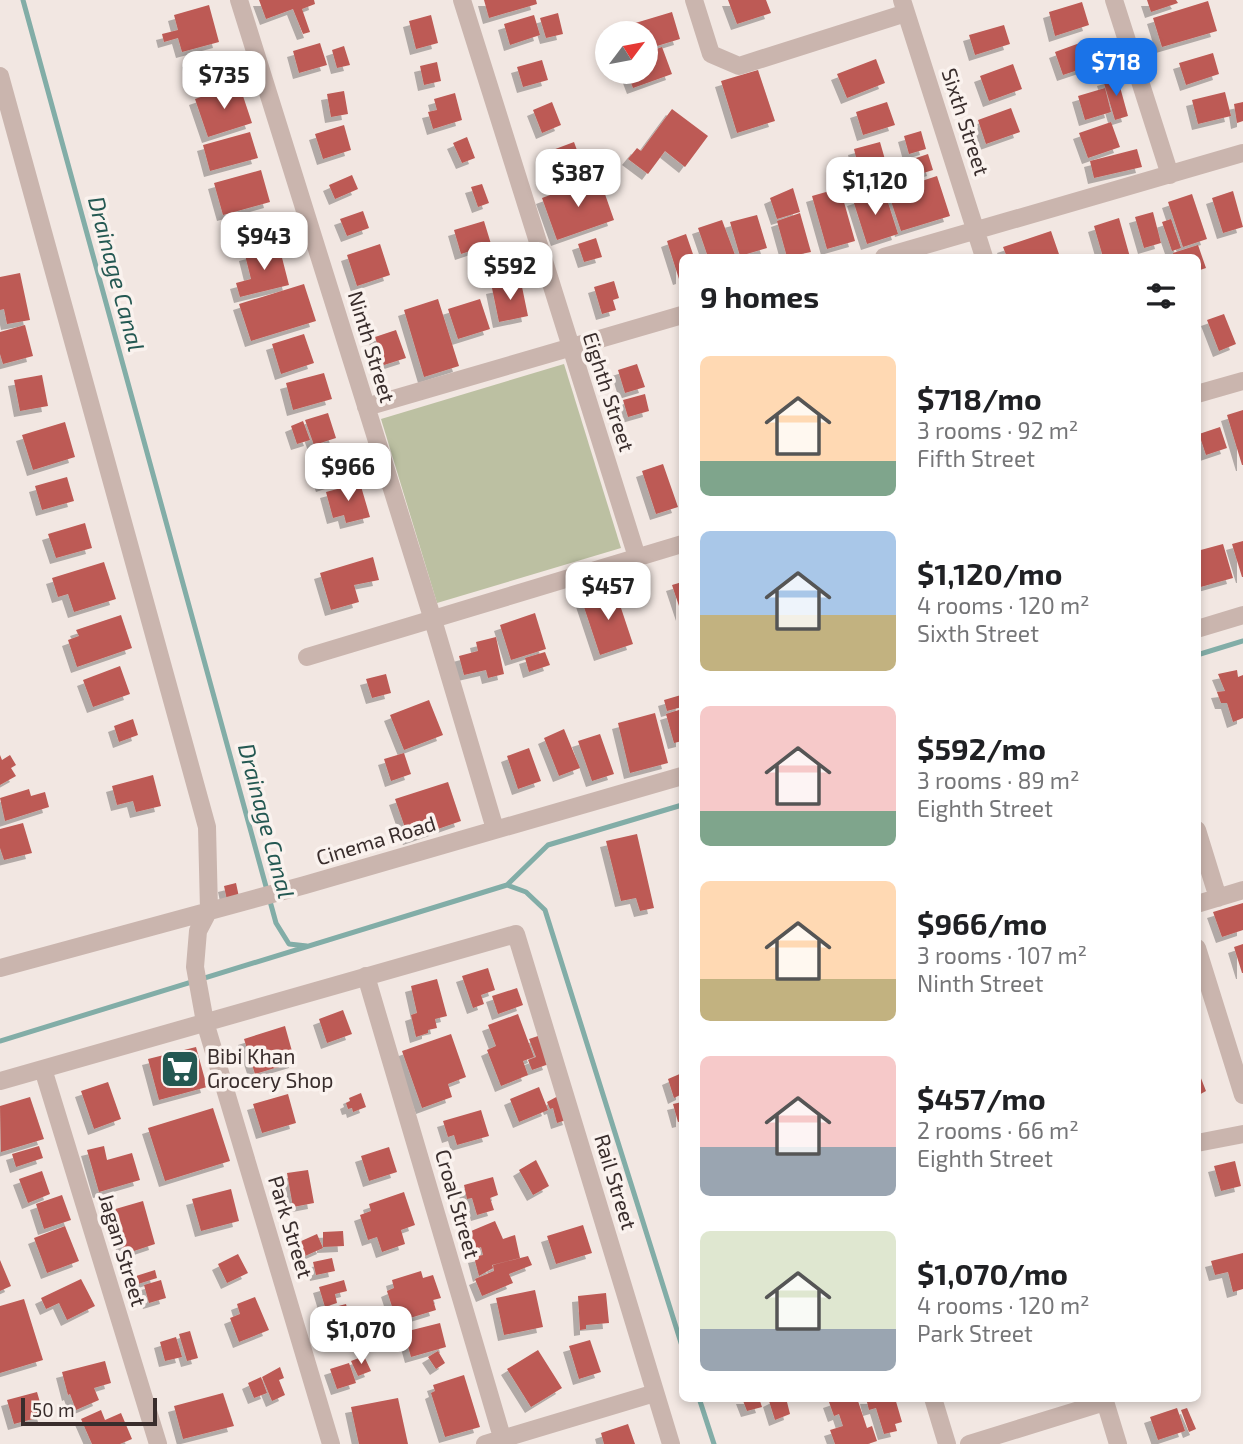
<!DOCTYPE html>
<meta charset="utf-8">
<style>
:root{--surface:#fff;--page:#f6f6f6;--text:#202124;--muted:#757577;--accent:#1a73e8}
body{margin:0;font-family:"Exo 2",sans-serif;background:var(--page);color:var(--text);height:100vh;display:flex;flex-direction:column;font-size:26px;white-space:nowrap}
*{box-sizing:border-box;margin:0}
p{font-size:23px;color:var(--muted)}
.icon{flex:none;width:38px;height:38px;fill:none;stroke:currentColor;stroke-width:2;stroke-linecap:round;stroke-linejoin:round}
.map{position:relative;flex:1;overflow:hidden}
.panel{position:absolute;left:679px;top:254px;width:522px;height:1148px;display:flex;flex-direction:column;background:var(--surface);border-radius:10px;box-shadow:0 4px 10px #0003}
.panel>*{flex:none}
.needle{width:46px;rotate:58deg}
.controls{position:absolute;left:595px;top:21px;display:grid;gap:14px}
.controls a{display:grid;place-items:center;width:63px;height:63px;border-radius:50%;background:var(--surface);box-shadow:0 4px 10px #0003;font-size:35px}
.scale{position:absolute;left:21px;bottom:18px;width:136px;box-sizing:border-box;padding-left:7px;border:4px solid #392d2c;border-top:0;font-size:19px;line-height:24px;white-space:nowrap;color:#392d2c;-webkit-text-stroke:5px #faf2ee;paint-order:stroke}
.price{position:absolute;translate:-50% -60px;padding:0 16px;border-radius:14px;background:#fff;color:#222;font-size:23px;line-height:46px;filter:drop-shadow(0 2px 4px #0008)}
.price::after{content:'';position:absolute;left:50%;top:42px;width:21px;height:16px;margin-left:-10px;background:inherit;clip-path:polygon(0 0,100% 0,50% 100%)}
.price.current{background:var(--accent);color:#fff}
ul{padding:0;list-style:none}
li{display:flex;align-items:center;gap:21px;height:175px;padding:0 21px}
li span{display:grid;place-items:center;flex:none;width:196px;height:140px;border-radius:10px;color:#555}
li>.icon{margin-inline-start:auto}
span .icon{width:84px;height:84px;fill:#fffc;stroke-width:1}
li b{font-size:30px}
h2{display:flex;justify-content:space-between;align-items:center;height:84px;padding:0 21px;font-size:30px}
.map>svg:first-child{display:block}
.green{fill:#bcc0a2}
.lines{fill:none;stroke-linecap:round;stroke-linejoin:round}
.stream{stroke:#82ada7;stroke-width:5}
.building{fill:#bd5a54;filter:url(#shadow)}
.minor{stroke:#cab5ae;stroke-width:18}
.labels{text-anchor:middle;stroke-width:7;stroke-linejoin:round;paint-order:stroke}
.street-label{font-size:21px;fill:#392d2c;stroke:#faf2ee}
.poi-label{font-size:21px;fill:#392d2c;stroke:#faf2ee;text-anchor:start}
.water-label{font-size:23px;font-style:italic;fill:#245852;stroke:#faf2ee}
</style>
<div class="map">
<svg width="1243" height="1444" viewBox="0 0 1243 1444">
<defs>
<filter id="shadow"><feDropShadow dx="-6" dy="6" stdDeviation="0" flood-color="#0004"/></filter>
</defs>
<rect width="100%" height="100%" fill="#f2e7e2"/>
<path class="green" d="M564 364 621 548 437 603 381 419Z"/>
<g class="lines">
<path class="stream" d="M23 0 276 923 289 944 307 946
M1197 655 1243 641
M507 885 548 845 682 805
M0 1041 507 885 526 892 545 910 682 1346
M699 1398 714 1444"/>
</g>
<path class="building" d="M259 0H314L315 4 302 9 310 32 303 34 293 9 266 19Z
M484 0H536L537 4 489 18Z
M728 0H766L771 13 737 24Z
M1147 0H1176L1178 3 1151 12Z
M1208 1 1217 31 1162 47 1153 18Z
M1082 2 1089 25 1055 36 1049 12Z
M209 5 219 42 182 52 178 38 164 42 162 34 178 30 174 15Z
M672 12 680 39 647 49 646 33H624L622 27Z
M558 13 563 34 546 38 540 18Z
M431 15 438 43 416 49 409 21Z
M534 15 540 35 510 45 504 24Z
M1004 25 1010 44 975 55 969 35Z
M1088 40 1096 64 1063 75 1055 52Z
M320 43 327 65 299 73 293 51Z
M344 46 350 65 337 68 332 50Z
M662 47 672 74 633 88 627 72H646V53Z
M219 53 224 76 193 83 188 61Z
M1213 53 1219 74 1186 85 1179 63Z
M876 59 885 83 847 98 837 74Z
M542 60 548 80 523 87 517 67Z
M437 62 441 81 424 85 420 66Z
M1013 64 1022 89 989 101 980 76Z
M758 70 775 121 737 133 721 81Z
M1117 76 1128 116 1115 120 1103 80Z
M239 84 252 123 208 137 195 99Z
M1105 88 1111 112 1085 120 1078 96Z
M344 91 348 114 331 117 327 94Z
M1225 92 1231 116 1198 124 1192 100Z
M455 93 462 120 433 129 428 112 437 110 434 99Z
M552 102 561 125 542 133 533 110Z
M887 102 895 125 863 135 856 112Z
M1243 102V121L1237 123 1234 104Z
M1011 108 1020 132 986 144 978 120Z
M672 109 708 136 685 167 665 151 648 174 628 159 637 148 641 151Z
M1111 122 1120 147 1088 158 1079 133Z
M344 125 351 150 323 159 315 134Z
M921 131 926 149 909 154 904 136Z
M250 132 258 158 210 171 203 145Z
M467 137 475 158 462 163 453 143Z
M574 142 585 172 561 180 550 151Z
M880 142 888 170 861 178 854 149Z
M1137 149 1142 167 1094 178 1090 161Z
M928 154 933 170 869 190 867 183 909 170 907 161Z
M261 170 270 202 223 215 214 183Z
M352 175 358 189 335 199 329 185Z
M937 176 950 216 901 231 888 192Z
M599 177 614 220 557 240 542 198Z
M482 184 489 203 478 207 471 187Z
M793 188 800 212 777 219 770 198Z
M840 188 855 241 827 249 812 196Z
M884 190 898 234 867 244 853 200Z
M1233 191 1243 227 1223 233 1212 198Z
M1192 194 1207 239 1183 247 1168 202Z
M363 211 369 228 347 236 340 219Z
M1153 212 1161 243 1144 248 1135 217Z
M800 213 811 252 787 257 777 221Z
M280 214 287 237 251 250 243 228Z
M757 215 767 248 740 256 730 222Z
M1119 218 1130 257H1103L1094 226Z
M1171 219 1181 248 1172 251 1162 222Z
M722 220 735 255 727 257H708L698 228Z
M484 221 491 244 461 254 454 230Z
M1051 231 1060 257H1007L1003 247Z
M686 234 694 257H682V278L679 279 667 241Z
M596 238 602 257 584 262 578 244Z
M380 244 390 275 357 286 347 255Z
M1198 245 1206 268 1197 271V257H1174L1173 253Z
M279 246 289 285 240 297 236 283 251 279 245 255Z
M20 273 30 320 7 324 4 309 0 310V277Z
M614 281 619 298 613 300 616 310 602 314 594 287Z
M521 282 528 316 499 322 492 288Z
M304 284 316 321 251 341 239 304Z
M438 299 459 366 424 377 404 310Z
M480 299 490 329 458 339 448 309Z
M1224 314 1236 344 1219 351 1207 320Z
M25 325 33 356 3 364 0 354V332Z
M396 330 406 358 384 365 375 337Z
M304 334 314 363 281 374 272 344Z
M637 364 645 387 625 393 618 370Z
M324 373 332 399 293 410 286 383Z
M42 375 48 406 20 411 14 380Z
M645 394 649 411 628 417 623 400Z
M1243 410V465H1242L1227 415Z
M328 413 336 438 314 445 305 420Z
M303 421 310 440 297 444 291 426Z
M65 422 75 457 33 470 22 435Z
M1220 427 1227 448 1206 455 1199 434Z
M341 446 352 476 322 486 312 457Z
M663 464 678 507 656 514 642 471Z
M67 477 74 501 42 510 35 486Z
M360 483 370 517 346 523 344 515 333 518 326 492Z
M85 523 92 548 56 558 48 534Z
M1243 541V577H1242L1232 544Z
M1223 544 1233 578 1197 588V551Z
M373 557 379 580 354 585 359 602 331 610 320 573Z
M104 562 116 599 74 612 68 594 58 597 52 578Z
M682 582V615L672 585Z
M615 590 633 644 600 655 582 601Z
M535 613 546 649 511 660 500 625Z
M121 615 132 648 77 667 68 640 79 636 76 630Z
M496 637 504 674 488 678 486 670 464 675 459 656 478 651 476 642Z
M545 652 550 665 529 672 525 658Z
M120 666 130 694 93 707 83 680Z
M1237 670 1238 677 1243 675V718L1233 722 1227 703H1221L1217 692 1225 691 1218 674Z
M386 674 391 693 372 698 366 679Z
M681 695 682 707 667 711 664 700Z
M429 700 443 735 404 750 390 715Z
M682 709V741L674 743 666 714Z
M655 713 668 763 630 773 618 723Z
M133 719 138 735 119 742 114 726Z
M564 729 580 768 559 776 544 738Z
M600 734 614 774 592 781 578 741Z
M529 748 541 781 518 789 507 756Z
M404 753 411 774 391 781 384 759Z
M0 755 2 760 10 755 16 765 11 768 16 776 0 785Z
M153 775 161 806 136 812 133 801 117 805 112 786Z
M448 782 461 821 409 839 395 799Z
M29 789 31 796 45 792 49 807 5 821 0 798Z
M23 823 32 853 4 860 0 848V829Z
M637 834 654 908 640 911 636 898 621 901 606 841Z
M236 883 239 897 227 900 224 886Z
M1243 903V930L1222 937 1213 912Z
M1243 944V973H1242L1234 947Z
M488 968 495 990 481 995 484 1004 473 1008 462 976Z
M437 979 447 1016 435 1019 437 1028 428 1030V1033L416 1037 411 1015 417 1013 411 986Z
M517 988 523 1005 498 1014 492 996Z
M343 1010 352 1034 327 1043 319 1019Z
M518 1014 534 1057 523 1061 528 1075 501 1086 487 1050 496 1046 488 1025Z
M285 1026 295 1062 255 1074 244 1039Z
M451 1034 466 1077 448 1084 452 1097 422 1108 402 1051Z
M538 1036 549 1064 532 1070 528 1060 536 1057 529 1039Z
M196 1047 207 1087 159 1100 148 1059Z
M1197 1068 1206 1091 1197 1096Z
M682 1073V1094L674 1098 668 1079Z
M108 1082 121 1119 94 1129 81 1091Z
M539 1087 548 1110 519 1122 510 1099Z
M361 1093 366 1107 353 1112 352 1108 348 1109 346 1103 350 1101 349 1098Z
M288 1094 296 1123 262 1133 253 1104Z
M560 1095 569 1119 557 1123 553 1108 550 1109 547 1102Z
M30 1097 44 1139 1 1152 0 1106Z
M682 1102V1121L678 1122 673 1104Z
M213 1108 230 1161 165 1181 148 1128Z
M481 1110 489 1136 457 1145 454 1135 448 1137 443 1121Z
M39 1146 43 1158 16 1167 12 1154Z
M104 1146 107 1160 132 1153 140 1180 99 1192 87 1150Z
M389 1147 397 1172 369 1181 361 1156Z
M536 1160 549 1186 533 1195 519 1170Z
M1235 1161 1241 1186 1221 1191 1214 1166Z
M308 1170 314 1203 293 1207 287 1173Z
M42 1171 50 1194 28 1203 19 1179Z
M493 1177 498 1195 490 1198 494 1210 477 1215 472 1198 467 1199 464 1185Z
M231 1189 239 1221 201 1231 192 1199Z
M404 1192 415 1225 401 1230 405 1244 382 1252 377 1237 368 1240 360 1215 371 1211 369 1204Z
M62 1195 71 1220 44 1229 36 1204Z
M143 1201 155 1244 125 1254 112 1210Z
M495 1221 503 1239 515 1235 520 1258 492 1265 493 1268 479 1276 474 1257 483 1255 481 1247 472 1251 464 1234Z
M583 1225 592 1253 556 1264 547 1236Z
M65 1226 79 1261 47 1273 34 1238Z
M343 1231 344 1246 323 1247V1232Z
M317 1234 323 1248 305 1256 299 1242Z
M1243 1253V1289L1233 1292 1228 1272 1215 1275 1211 1261Z
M238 1254 248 1273 227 1283 218 1264Z
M528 1256 532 1265 509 1274 513 1283 482 1296 475 1279 494 1271 493 1265Z
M332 1258 335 1271 316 1275 313 1262Z
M0 1260 11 1286 0 1291Z
M155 1270 157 1278 138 1284 136 1276Z
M421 1271 423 1278 433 1275 441 1298 433 1300 436 1310 397 1322 387 1291 394 1288 392 1280Z
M81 1279 95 1306 67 1320 59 1303 46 1309 41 1298Z
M161 1280 166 1298 149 1303 144 1285Z
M344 1280 347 1291 335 1294 337 1303 325 1307 319 1287Z
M535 1290 543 1327 504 1335 496 1298Z
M606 1293 609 1323 586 1325V1329L580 1330 578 1296Z
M255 1297 269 1330 239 1342 230 1318 240 1314 237 1304Z
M24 1299 43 1360 0 1373V1306Z
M346 1304 350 1318 327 1323 323 1310Z
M440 1323 446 1347 411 1357 404 1332Z
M190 1331 198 1358 187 1361 179 1334Z
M176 1337 182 1357 165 1361 160 1342Z
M590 1340 601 1372 579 1379 569 1346Z
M538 1350 562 1388 531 1407 507 1369Z
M438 1351 445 1363 436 1369 428 1357Z
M364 1356 371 1371 358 1376 351 1361Z
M105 1361 111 1383 94 1388 99 1400 76 1410 70 1394 68 1395 62 1372Z
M349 1363 356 1383 337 1389 330 1369Z
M280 1367 284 1378 279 1380 285 1395 272 1401 262 1377Z
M464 1375 480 1427 445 1437 431 1393 435 1391 433 1385Z
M261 1377 267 1393 254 1398 248 1383Z
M37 1392 44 1416 14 1424 7 1400Z
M223 1393 234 1426 183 1439 174 1406Z
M398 1398 408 1444H359L351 1407Z
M742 1398H759L762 1407 747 1411Z
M775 1398H786L790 1414 775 1420 769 1401Z
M841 1398H857L867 1428 872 1426 877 1441 868 1444H835L830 1430 843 1426 839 1414 834 1416 829 1402Z
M866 1398H895L902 1422 895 1424 897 1431 884 1434 876 1408 869 1410Z
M1177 1408 1185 1431 1158 1440 1150 1417Z
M1187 1408 1196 1429 1189 1432 1181 1410Z
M101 1410 105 1420 121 1413 132 1439 120 1444H92L81 1419Z
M628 1424 635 1444H604L601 1433Z"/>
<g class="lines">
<path class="minor" d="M239 0 433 620 495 829
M462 0 637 557
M694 0 711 54 739 66 906 13
M902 0 984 257
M1114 0 1170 175
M0 76 207 827 209 910 198 931 195 967 205 1022 331 1444
M884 257 1243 153
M1197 394 1243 381
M366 407 682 315
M1197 629 1243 615
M307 657 682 544
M1197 830 1218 898
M1197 904 1243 890
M1197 948 1243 1095
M0 968 305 885 682 776
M366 976 504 1444
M43 1069 158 1444
M0 1081 516 934 671 1444
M1197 1143 1243 1134
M933 1398 947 1444
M1104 1398 1118 1444
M485 1444 655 1393
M969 1444 1105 1402"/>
</g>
<defs>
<g id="supermarket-square" transform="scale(2.0125)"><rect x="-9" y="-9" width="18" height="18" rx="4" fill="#245852" stroke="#faf2ee"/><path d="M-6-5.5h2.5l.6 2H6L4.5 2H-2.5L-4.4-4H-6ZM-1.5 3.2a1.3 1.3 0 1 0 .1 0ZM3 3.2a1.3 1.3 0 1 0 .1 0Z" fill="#fff"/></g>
</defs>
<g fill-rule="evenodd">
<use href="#supermarket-square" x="180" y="1069"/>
</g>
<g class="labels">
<g class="street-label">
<text transform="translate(965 122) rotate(72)" y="7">Sixth Street</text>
<text transform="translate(371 347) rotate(73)" y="7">Ninth Street</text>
<text transform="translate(608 392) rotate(72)" y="7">Eighth Street</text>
<text transform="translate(376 841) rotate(-17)" y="7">Cinema Road</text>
<text transform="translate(615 1182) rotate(73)" y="7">Rail Street</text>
<text transform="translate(457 1204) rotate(74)" y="7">Croal Street</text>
<text transform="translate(290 1227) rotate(73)" y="7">Park Street</text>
<text transform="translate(122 1250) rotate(73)" y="7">Jagan Street</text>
</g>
<g class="poi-label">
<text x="207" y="1064">Bibi Khan<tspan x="207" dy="24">Grocery Shop</tspan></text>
</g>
<g class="water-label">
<text transform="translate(116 274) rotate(75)" y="8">Drainage Canal</text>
<text transform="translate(266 821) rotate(75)" y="8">Drainage Canal</text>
</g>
</g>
</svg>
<div class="controls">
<a><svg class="needle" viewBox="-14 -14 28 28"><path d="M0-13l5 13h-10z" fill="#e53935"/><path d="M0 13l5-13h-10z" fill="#757577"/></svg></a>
</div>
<div class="scale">50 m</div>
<b class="price current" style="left:1116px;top:98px">$718</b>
<b class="price" style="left:224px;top:111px">$735</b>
<b class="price" style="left:578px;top:209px">$387</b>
<b class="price" style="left:875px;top:217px">$1,120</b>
<b class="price" style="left:264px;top:272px">$943</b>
<b class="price" style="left:510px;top:302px">$592</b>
<b class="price" style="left:348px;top:503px">$966</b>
<b class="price" style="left:608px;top:622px">$457</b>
<b class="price" style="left:361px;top:1366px">$1,070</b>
<section class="panel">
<h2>9 homes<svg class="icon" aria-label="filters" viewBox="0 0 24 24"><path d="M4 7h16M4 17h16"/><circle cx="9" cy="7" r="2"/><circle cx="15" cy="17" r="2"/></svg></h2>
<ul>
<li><span style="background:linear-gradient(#ffd9b3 75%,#7fa58c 0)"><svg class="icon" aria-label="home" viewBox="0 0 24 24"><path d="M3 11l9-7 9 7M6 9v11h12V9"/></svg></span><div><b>$718/mo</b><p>3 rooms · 92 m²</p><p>Fifth Street</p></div></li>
<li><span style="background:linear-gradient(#a9c7e8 60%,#c2b280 0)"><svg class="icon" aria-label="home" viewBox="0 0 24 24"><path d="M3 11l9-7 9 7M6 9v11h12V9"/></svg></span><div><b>$1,120/mo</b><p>4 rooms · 120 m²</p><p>Sixth Street</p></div></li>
<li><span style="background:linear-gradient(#f6c9c9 75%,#7fa58c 0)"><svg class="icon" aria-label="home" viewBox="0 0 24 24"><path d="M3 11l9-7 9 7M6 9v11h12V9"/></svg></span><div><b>$592/mo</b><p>3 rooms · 89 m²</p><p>Eighth Street</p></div></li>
<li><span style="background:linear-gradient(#ffd9b3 70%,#c2b280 0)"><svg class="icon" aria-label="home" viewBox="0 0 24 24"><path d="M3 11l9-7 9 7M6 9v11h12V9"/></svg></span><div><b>$966/mo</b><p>3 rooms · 107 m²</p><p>Ninth Street</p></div></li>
<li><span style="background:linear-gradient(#f6c9c9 65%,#9aa5b1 0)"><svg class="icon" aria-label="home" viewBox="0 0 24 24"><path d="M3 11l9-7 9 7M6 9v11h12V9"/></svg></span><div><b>$457/mo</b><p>2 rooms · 66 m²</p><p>Eighth Street</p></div></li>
<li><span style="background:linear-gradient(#dfe7d0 70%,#9aa5b1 0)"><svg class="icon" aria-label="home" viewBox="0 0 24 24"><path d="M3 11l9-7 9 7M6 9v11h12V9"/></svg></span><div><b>$1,070/mo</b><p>4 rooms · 120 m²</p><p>Park Street</p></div></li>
</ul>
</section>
</div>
